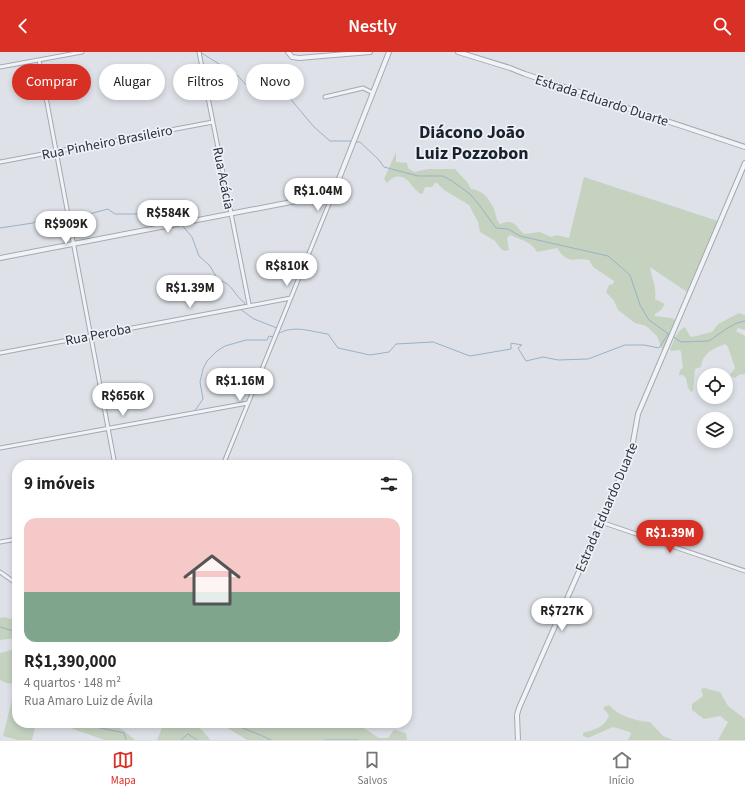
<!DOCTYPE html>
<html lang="pt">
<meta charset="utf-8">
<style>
:root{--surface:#fff;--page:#f6f6f6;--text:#222;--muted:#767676;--line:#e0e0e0;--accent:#d93025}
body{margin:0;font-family:"Source Sans 3",sans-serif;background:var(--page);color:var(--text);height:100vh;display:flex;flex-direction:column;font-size:15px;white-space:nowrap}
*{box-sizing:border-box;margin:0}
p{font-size:13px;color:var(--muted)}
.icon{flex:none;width:22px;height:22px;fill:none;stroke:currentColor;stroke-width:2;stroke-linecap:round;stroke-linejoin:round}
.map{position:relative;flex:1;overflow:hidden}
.details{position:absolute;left:12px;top:408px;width:400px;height:268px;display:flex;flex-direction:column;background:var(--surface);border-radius:16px;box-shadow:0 2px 6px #0003}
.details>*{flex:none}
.guide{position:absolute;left:12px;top:12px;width:400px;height:36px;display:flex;gap:8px}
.controls{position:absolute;left:697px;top:316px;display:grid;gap:8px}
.controls a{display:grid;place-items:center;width:36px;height:36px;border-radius:50%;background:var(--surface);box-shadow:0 2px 6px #0003;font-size:20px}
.price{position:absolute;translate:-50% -34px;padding:0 9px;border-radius:14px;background:#fff;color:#222;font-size:13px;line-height:26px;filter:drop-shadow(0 1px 2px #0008)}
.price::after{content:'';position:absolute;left:50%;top:24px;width:12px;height:9px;margin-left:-6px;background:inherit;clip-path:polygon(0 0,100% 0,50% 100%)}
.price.current{background:var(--accent);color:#fff}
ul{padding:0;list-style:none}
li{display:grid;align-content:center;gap:8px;height:212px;padding:0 12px}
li+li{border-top:1px solid var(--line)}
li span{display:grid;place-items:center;height:124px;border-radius:12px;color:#555}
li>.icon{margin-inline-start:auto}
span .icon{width:72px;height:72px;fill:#fffc;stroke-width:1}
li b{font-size:17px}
h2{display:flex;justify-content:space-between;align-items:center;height:48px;padding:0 12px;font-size:17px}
.tag{padding:0 14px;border-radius:18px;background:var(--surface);box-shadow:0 2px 6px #0003;font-size:14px;line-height:36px}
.tag.current{background:var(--accent);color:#fff}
header{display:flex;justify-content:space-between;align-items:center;height:52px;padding:0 12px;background:var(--accent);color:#fff;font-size:18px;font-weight:600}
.tabs{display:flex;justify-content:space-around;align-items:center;height:56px;border-top:1px solid var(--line);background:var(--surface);font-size:11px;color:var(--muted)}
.tabs a{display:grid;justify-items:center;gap:2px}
.tabs .current{color:var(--accent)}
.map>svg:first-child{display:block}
.green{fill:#c5d2c0}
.water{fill:#9ab1c8}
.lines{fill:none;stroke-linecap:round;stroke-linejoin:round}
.stream{stroke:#9ab1c8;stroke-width:1}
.minor-casing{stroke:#a4a9b2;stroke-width:5}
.tertiary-casing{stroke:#a4a9b2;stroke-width:6}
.minor{stroke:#f1f3f6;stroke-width:3}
.tertiary{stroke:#f1f3f6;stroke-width:4}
.labels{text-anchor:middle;stroke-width:3.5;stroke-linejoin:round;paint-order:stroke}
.street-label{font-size:14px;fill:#28313e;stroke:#eef1f5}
.district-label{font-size:18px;font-weight:bold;fill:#1a222f;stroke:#eef1f5}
</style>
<header><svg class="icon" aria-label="back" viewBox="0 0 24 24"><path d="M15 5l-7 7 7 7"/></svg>Nestly<svg class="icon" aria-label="search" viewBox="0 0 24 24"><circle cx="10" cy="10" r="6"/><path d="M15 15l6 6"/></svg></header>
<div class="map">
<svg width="745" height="688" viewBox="0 0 745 688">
<rect width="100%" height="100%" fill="#dee2e8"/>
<path class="green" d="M396 100V110L407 111 408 116 414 120 429 117H455L467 130 471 137C482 138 489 146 494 157 496 162 496 168 500 172 515 166 515 174 524 182L540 180 551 185 556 183 569 186 584 125 718 169 687 240 650 215C652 228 657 235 655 247L665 252 661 258 655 262V264L672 266 676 269 663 300 657 284 646 274 635 271 618 258 614 249 606 240 609 233 613 232 614 229 593 215 589 208C574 205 569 214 557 196L537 200C532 190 519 187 510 183L507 186 509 198 504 199 500 196 495 189 480 180 478 170 469 153 444 138 437 131H435L432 135H425L423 141 421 142C411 137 409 122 395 125 391 126 390 129 387 131L384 127Z
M739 261 745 263V278L738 276 736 279 745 284V322L739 323 735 326 730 323 735 316 728 295 725 292C712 297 703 301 701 315L695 317 693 339 691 340 688 336 686 326 683 323H679L680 318 683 316 681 300 680 298 671 299 670 297C674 289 676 279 685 275L690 284 692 285 712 280 718 272Z
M5 565 10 567H17V586L0 588V566Z
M15 597H17V628C12 634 6 631 0 628V601Z
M704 636 720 640 728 654 745 667V688H718L728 670 720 664 704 667 692 658V652L703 644 701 637Z
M12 648 17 649V671H36L32 688H18L3 684Z
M609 653C618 664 636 669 650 670L663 684 673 688H628L631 682 630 680 613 675 588 686 583 684V681C596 677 604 676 609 663L603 656 606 654Z
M68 671H96L105 675 115 674 123 678 135 688H105L73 677Z
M164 671C188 671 195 666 210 688H157Z
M223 671H247L253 673 255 671H356L379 686H388L394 678 406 681 407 688H247L229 677Z"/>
<path class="water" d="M163 155 177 159 179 163C174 168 169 168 163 167L162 159Z"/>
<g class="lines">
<path class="stream" d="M200 0 238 24 250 37 260 43 271 46 288 44 314 75 330 89H353
M356 90H360L379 108 384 115 418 124H443L452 129 470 142 480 154 496 176 508 177 520 184 608 204 630 223 640 253 649 268 670 283
M176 165 180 170
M70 167 108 157 115 162H163
M182 173 192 185 199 204 210 214 218 228C233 231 234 244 245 251L244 253 237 254
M0 176 33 171 44 164 65 169 67 168
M240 257 254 267 277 276
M278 282C293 272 312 280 328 282L338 296 370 303 389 300 396 292 433 290 470 304 511 297V291L522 293 518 296 526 309 543 305 558 308 588 307 625 293H644L659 296 668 282
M672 284 681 290 709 289 726 277 737 271 745 269
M194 360 203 347 200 330 203 317 207 309 217 299 225 294 246 288H267L269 284 273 285
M0 575 17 580
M78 671 124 681 126 688
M232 671C245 678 258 681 271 688
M181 688 188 682 197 688
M324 688H358"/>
<g class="minor-casing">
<path id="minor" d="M199 0 249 252
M39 8 115 413
M0 15 82 0
M325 45 363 36 373 41
M0 110 213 70
M0 301 291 246
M0 396 248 351
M223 413 333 142
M601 470 745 519
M0 490 17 487
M0 520 17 532"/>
</g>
<g class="tertiary-casing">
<path id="tertiary" d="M288 0 292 5 299 6 370 0
M458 0 510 16 525 22 745 95
M0 206 333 142 389 0
M518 688 517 663 519 656 631 401 638 362 745 111"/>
</g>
<use href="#minor" class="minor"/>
<use href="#tertiary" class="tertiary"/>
</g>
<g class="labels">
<g class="street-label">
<text transform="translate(602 48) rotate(18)" y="5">Estrada Eduardo Duarte</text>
<text transform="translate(107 90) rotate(-11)" y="5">Rua Pinheiro Brasileiro</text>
<text transform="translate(224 126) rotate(79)" y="5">Rua Acácia</text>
<text transform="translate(98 282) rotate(-11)" y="5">Rua Peroba</text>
<text transform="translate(606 455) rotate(-67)" y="5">Estrada Eduardo Duarte</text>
</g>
<g class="district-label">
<text x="472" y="86">Diácono João<tspan x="472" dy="21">Luiz Pozzobon</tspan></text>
</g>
</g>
</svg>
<div class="controls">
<a><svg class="icon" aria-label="locate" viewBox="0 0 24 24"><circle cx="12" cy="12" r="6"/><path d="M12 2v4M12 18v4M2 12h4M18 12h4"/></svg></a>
<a><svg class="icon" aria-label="layers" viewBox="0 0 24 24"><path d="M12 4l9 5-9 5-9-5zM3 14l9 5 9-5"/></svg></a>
</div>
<b class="price" style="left:318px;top:160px">R$1.04M</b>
<b class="price" style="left:168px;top:182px">R$584K</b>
<b class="price" style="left:66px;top:193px">R$909K</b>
<b class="price" style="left:287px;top:235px">R$810K</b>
<b class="price" style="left:190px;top:257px">R$1.39M</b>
<b class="price" style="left:240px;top:350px">R$1.16M</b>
<b class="price" style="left:123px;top:365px">R$656K</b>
<b class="price current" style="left:670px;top:502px">R$1.39M</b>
<b class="price" style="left:562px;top:580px">R$727K</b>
<div class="guide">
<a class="tag current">Comprar</a>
<a class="tag">Alugar</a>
<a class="tag">Filtros</a>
<a class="tag">Novo</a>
</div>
<section class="details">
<h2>9 imóveis<svg class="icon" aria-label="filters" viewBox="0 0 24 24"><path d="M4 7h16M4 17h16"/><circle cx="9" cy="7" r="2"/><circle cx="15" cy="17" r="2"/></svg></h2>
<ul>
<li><span style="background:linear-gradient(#f6c9c9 60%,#7fa58c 0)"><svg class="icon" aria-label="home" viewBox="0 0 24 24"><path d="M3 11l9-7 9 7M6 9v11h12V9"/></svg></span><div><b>R$1,390,000</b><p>4 quartos · 148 m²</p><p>Rua Amaro Luiz de Ávila</p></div></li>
</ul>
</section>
</div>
<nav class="tabs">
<a class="current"><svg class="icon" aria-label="map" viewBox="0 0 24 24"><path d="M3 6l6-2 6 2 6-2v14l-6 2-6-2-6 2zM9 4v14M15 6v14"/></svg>Mapa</a>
<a><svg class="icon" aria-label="saved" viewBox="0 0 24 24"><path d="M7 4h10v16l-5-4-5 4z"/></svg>Salvos</a>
<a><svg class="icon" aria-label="home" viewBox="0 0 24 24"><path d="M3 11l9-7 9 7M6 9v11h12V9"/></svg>Início</a>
</nav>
